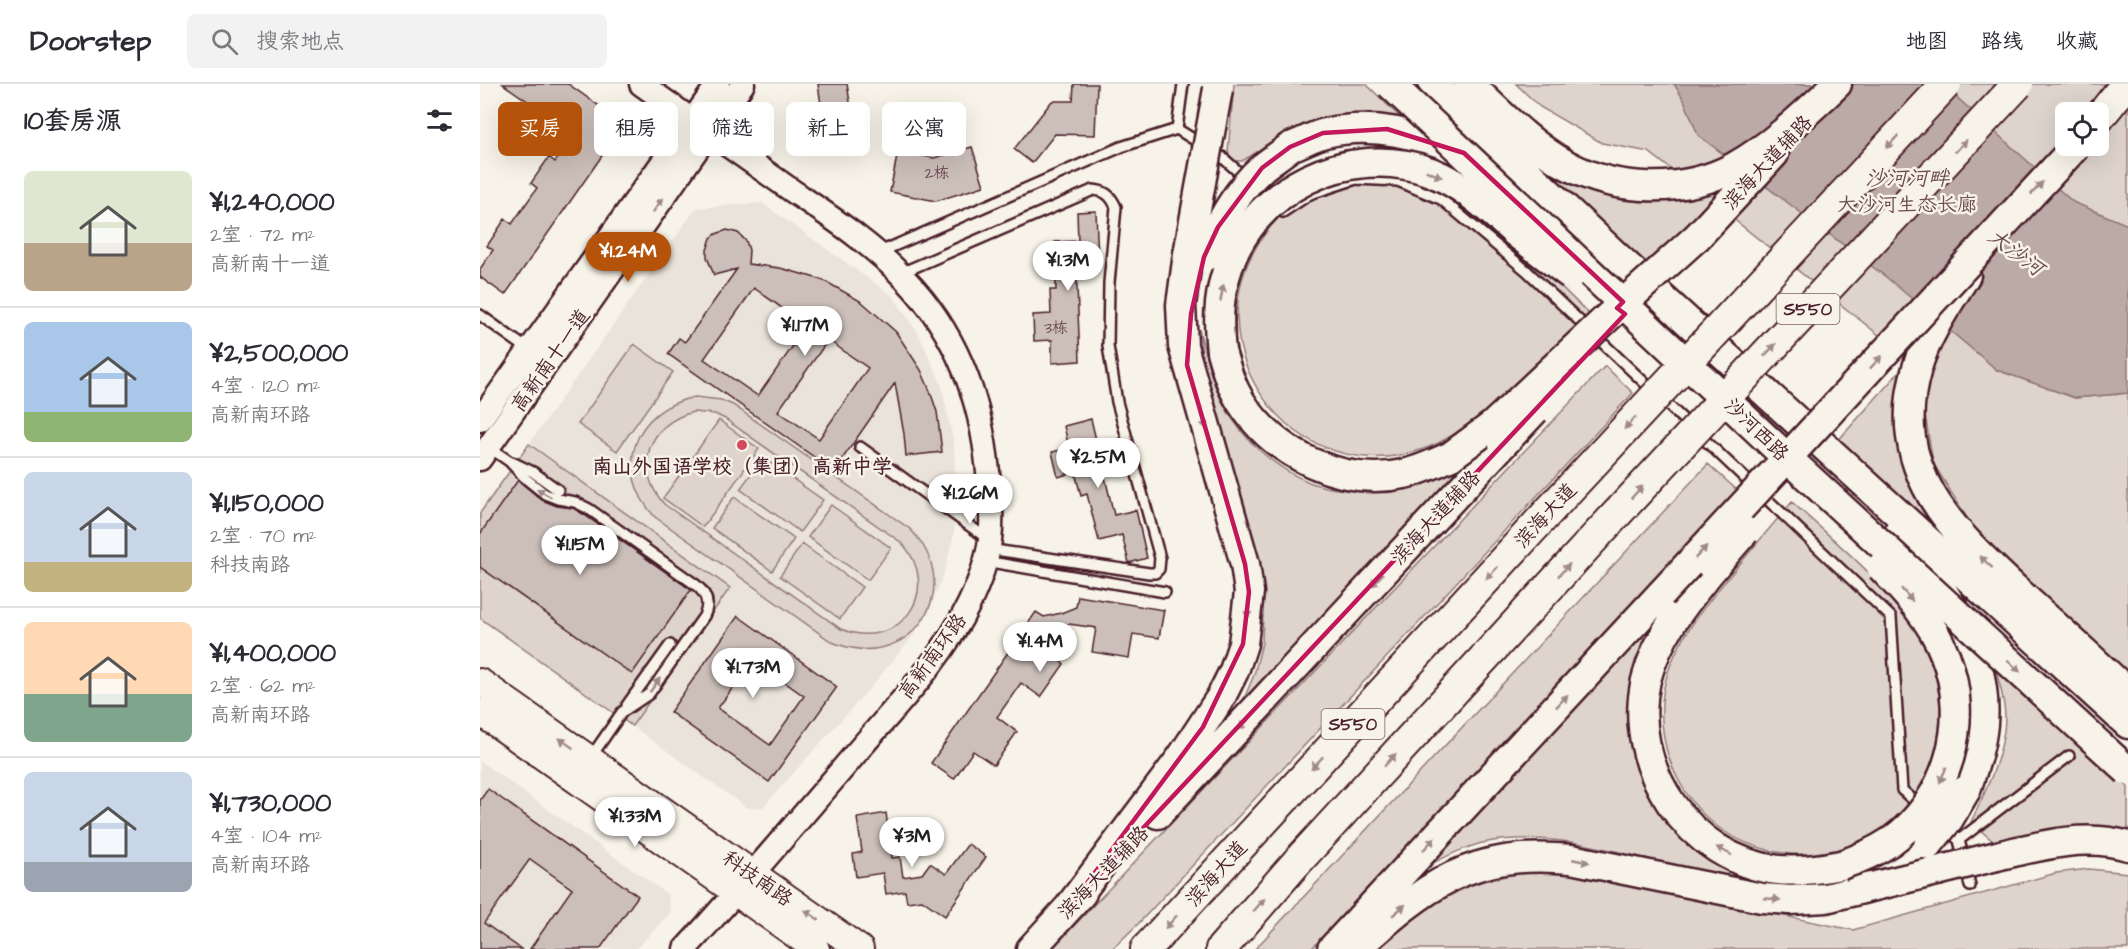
<!DOCTYPE html>
<html lang="zh">
<meta charset="utf-8">
<style>
:root{--surface:#fff;--page:#f2f2f3;--text:#2b2b33;--muted:#7c7c81;--line:#e1e1e2;--accent:#b45309}
body{margin:0;font-family:"Architects Daughter","LXGW WenKai TC",sans-serif;background:var(--page);color:var(--text);height:100vh;display:flex;flex-direction:column;font-size:22px;white-space:nowrap}
*{box-sizing:border-box;margin:0}
p{font-size:20px;color:var(--muted)}
.icon{flex:none;width:33px;height:33px;fill:none;stroke:currentColor;stroke-width:2;stroke-linecap:round;stroke-linejoin:round}
.map{position:relative;flex:1;overflow:hidden}
.side{display:flex;flex-direction:column;background:var(--surface);width:480px}
.side>*{flex:none}
.banner{position:absolute;left:18px;top:18px;width:570px;height:54px;display:flex;gap:12px}
.tools{position:absolute;left:1575px;top:18px;display:grid;gap:12px}
.tools a{display:grid;place-items:center;width:54px;height:54px;border-radius:9px;background:var(--surface);box-shadow:0 6px 24px #0002;font-size:30px}
.price{position:absolute;translate:-50% -51px;padding:0 14px;border-radius:21px;background:#fff;color:#222;font-size:20px;line-height:39px;filter:drop-shadow(0 2px 3px #0008)}
.price::after{content:'';position:absolute;left:50%;top:36px;width:18px;height:14px;margin-left:-9px;background:inherit;clip-path:polygon(0 0,100% 0,50% 100%)}
.price.on{background:var(--accent);color:#fff}
ul{padding:0;list-style:none}
li{display:flex;align-items:center;gap:18px;height:150px;padding:0 24px}
li+li{border-top:2px solid var(--line)}
li span{display:grid;place-items:center;flex:none;width:168px;height:120px;border-radius:9px;color:#555}
li>.icon{margin-inline-start:auto}
span .icon{width:72px;height:72px;fill:#fffc;stroke-width:1}
li b{font-size:26px}
h2{display:flex;justify-content:space-between;align-items:center;height:72px;padding:0 24px;font-size:26px}
.tag{padding:0 21px;border-radius:9px;background:var(--surface);box-shadow:0 6px 24px #0002;font-size:21px;line-height:54px}
.tag.on{background:var(--accent);color:#fff}
header{display:flex;align-items:center;gap:36px;box-sizing:border-box;height:84px;padding:0 30px;background:var(--surface);border-bottom:2px solid var(--line)}
header strong{font-size:28px}
nav{display:flex;gap:33px;margin-inline-start:auto;font-size:21px}
.search{width:420px;height:54px;background:var(--page);display:flex;align-items:center;gap:15px;box-sizing:border-box;padding:0 21px;border-radius:9px;color:var(--muted);font-size:22px}
main{display:flex;flex:1;min-height:0}
.map>svg:first-child{display:block}
.built{fill:#eae3da}
.green{fill:#ded4cc;stroke:#947a7c;stroke-width:1.5;fill-rule:evenodd}
.water{fill:#bcaaa7;stroke:#8e7275;stroke-width:1.5}
.building{fill:#ccbfb9;stroke:#4a1f2b;stroke-width:1.5;fill-rule:evenodd}
.lines{fill:none;stroke-linecap:round;stroke-linejoin:round}
.service-casing{stroke:#4a1f2b;stroke-width:14}
.tertiary-casing{stroke:#4a1f2b;stroke-width:27}
.secondary-casing{stroke:#4a1f2b;stroke-width:30}
.primary-casing{stroke:#4a1f2b;stroke-width:33}
.trunk-casing{stroke:#4a1f2b;stroke-width:34}
.service{stroke:#f7f3e8;stroke-width:9}
.tertiary{stroke:#f7f3e8;stroke-width:22}
.secondary{stroke:#f7f3e8;stroke-width:26}
.primary{stroke:#f7f3e8;stroke-width:28}
.trunk{stroke:#f7f3e8;stroke-width:30}
.primary-bridge-casing{stroke:#4a1f2b;stroke-width:33;stroke-linecap:butt}
.trunk-bridge-casing{stroke:#4a1f2b;stroke-width:34;stroke-linecap:butt}
.primary-bridge{stroke:#f7f3e8;stroke-width:28}
.trunk-bridge{stroke:#f7f3e8;stroke-width:30}
.oneway{fill:#a0898a}
.marked{fill:none;stroke:#c2185b;stroke-width:4.5;stroke-linejoin:round}
.poi-dot{fill:#d1495b;stroke:#f7f3e8;stroke-width:2}
.labels{text-anchor:middle;stroke-width:5;stroke-linejoin:round;paint-order:stroke}
.number-label{font-size:16px;fill:#6a474e}
.shield{fill:#f7f3e8;stroke:#7e5f64;stroke-width:1.5}
.shield-label{font-size:18px;font-weight:bold;fill:#4a1f2b}
.street-label{font-size:20px;fill:#4a1f2b;stroke:#f7f3e8}
.park-label{font-size:20px;fill:#6f4c53;stroke:#f7f3e8}
.poi-label{font-size:20px;font-weight:bold;fill:#4a1f2b;stroke:#f7f3e8}
.water-label{font-size:21px;font-style:italic;fill:#6c4950;stroke:#f7f3e8}
</style>
<header>
<strong>Doorstep</strong>
<div class="search"><svg class="icon" aria-label="search" viewBox="0 0 24 24"><circle cx="10" cy="10" r="6"/><path d="M15 15l6 6"/></svg>搜索地点</div>
<nav><a>地图</a><a>路线</a><a>收藏</a></nav>
</header>
<main>
<section class="side">
<h2>10套房源<svg class="icon" aria-label="filters" viewBox="0 0 24 24"><path d="M4 7h16M4 17h16"/><circle cx="9" cy="7" r="2"/><circle cx="15" cy="17" r="2"/></svg></h2>
<ul>
<li><span style="background:linear-gradient(#dfe7d0 60%,#b9a48a 0)"><svg class="icon" aria-label="home" viewBox="0 0 24 24"><path d="M3 11l9-7 9 7M6 9v11h12V9"/></svg></span><div><b>¥1,240,000</b><p>2室 · 72 m²</p><p>高新南十一道</p></div></li>
<li><span style="background:linear-gradient(#a9c7e8 75%,#8fb573 0)"><svg class="icon" aria-label="home" viewBox="0 0 24 24"><path d="M3 11l9-7 9 7M6 9v11h12V9"/></svg></span><div><b>¥2,500,000</b><p>4室 · 120 m²</p><p>高新南环路</p></div></li>
<li><span style="background:linear-gradient(#c9d6e8 75%,#c2b280 0)"><svg class="icon" aria-label="home" viewBox="0 0 24 24"><path d="M3 11l9-7 9 7M6 9v11h12V9"/></svg></span><div><b>¥1,150,000</b><p>2室 · 70 m²</p><p>科技南路</p></div></li>
<li><span style="background:linear-gradient(#ffd9b3 60%,#7fa58c 0)"><svg class="icon" aria-label="home" viewBox="0 0 24 24"><path d="M3 11l9-7 9 7M6 9v11h12V9"/></svg></span><div><b>¥1,400,000</b><p>2室 · 62 m²</p><p>高新南环路</p></div></li>
<li><span style="background:linear-gradient(#c9d6e8 75%,#9aa5b1 0)"><svg class="icon" aria-label="home" viewBox="0 0 24 24"><path d="M3 11l9-7 9 7M6 9v11h12V9"/></svg></span><div><b>¥1,730,000</b><p>4室 · 104 m²</p><p>高新南环路</p></div></li>
</ul>
</section>
<div class="map">
<svg width="1648" height="865" viewBox="0 0 1648 865">
<rect width="100%" height="100%" fill="#f7f3e8"/>
<filter id="ink" filterUnits="userSpaceOnUse"><feTurbulence type="fractalNoise" baseFrequency=".0167" numOctaves="2"/><feDisplacementMap in="SourceGraphic" scale="12" xChannelSelector="R" yChannelSelector="G"/><feConvolveMatrix kernelMatrix="1 2 1 2 8 2 1 2 1" color-interpolation-filters="sRGB"/></filter>
<g filter="url(#ink)">
<path class="built" d="M282 119 413 212 438 249 461 299 474 361 476 406 474 450 464 489 450 525 430 556 390 604 283 723 267 724 152 642 250 504 49 360 216 124Z
M0 677 187 810 191 828 156 865H0Z"/>
<path class="green" d="M754 0H886L925 38 798 56 762 77H755L750 73 748 67Z
M1036 0H1648V141L1638 138 1517 286 1595 314 1648 309V595L1505 463 1453 379 1444 324 1449 291 1232 118 1190 162 1162 182 1058 83C1102 107 1134 122 1186 117 1198 116 1210 115 1221 109L1169 68 1122 59 1060 23ZM1586 28H1618V62H1586Z
M909 93C919 95 931 96 941 100 1008 125 1058 181 1109 230 1087 251 1065 272 1043 293 1014 319 986 348 949 363 812 416 698 254 791 142 806 124 828 107 850 101 869 96 890 95 909 93Z
M719 245C726 272 731 299 745 323 763 355 794 384 829 398 861 411 922 408 954 396 970 391 985 381 999 373L757 631 774 591 782 559 783 529 779 489 724 290Z
M154 260 193 288 137 367 98 340Z
M1428 278C1425 302 1419 327 1418 351 1416 386 1442 428 1460 456L1355 360Z
M1125 282 1153 309 658 840 632 865H572Z
M215 313 241 316 253 321 430 445C489 505 430 591 352 558L175 433C132 386 153 325 215 313ZM213 328 235 330 245 335 422 459C464 506 420 569 361 545L184 420C153 384 167 340 213 328Z
M239 336 279 365 223 443 183 414Z
M49 360 250 504 152 642 0 534V429Z
M283 374 343 416 320 448 260 405Z
M1228 380 1258 407 873 822 831 865H775Z
M254 413 314 455 292 487 232 444Z
M1312 418C1357 460 1410 500 1440 555 1506 673 1398 809 1269 760 1238 748 1214 725 1199 697 1181 664 1176 621 1189 585 1203 547 1228 518 1253 488 1272 465 1292 441 1312 418Z
M351 421 411 464 388 496 328 453Z
M322 460 382 503 360 535 300 492Z
M1193 513 1168 548 1157 575 1150 607 1152 657 1163 701 1184 736 1216 764 1273 792 1322 802C1307 801 1292 801 1277 800 1187 788 1098 742 1007 758 982 763 958 777 935 788Z
M1514 580 1648 703V749L1514 758 1491 738C1506 706 1524 671 1525 635 1525 617 1519 598 1514 580Z
M1609 785 1648 789V865H890L950 812 1012 788 1083 787 1373 846 1576 789Z"/>
<path class="water" d="M1194 0H1462L1593 118 1648 141V309L1595 314 1517 286 1406 193 1218 51 1204 16Z"/>
<path class="building" d="M23 0H88L122 24 126 66 25 211 0 193V185L13 166 7 162 25 135 32 140 57 104 51 99 69 73 75 78 95 50Z
M338 0H367L374 43 345 48Z
M594 0H617L615 51 575 50 552 79 534 65 572 17H593Z
M492 63 504 102 456 117 410 108 418 67 454 74Z
M616 127 618 178H596L600 277 572 279V256L554 257 553 231 571 230 570 206H576L575 158 598 157 597 128Z
M247 146 258 149 266 157 269 166 268 180 300 184 343 196 382 218 416 248 441 286 450 307 457 328 462 368 426 372 424 350 415 299 354 387 188 270 199 254 205 258 257 185 234 191 227 173V166L231 154 236 150ZM274 204 327 242 278 312 224 275ZM348 256 388 284 339 355 298 327Z
M611 335 634 431 656 426 667 474 649 479 642 451 619 457 607 410 601 412 595 388 578 393 572 368 589 364 584 342Z
M38 396 62 416 77 422 93 424 103 430 211 506 152 590 0 483V450Z
M598 512 684 526 679 554 653 550 649 574 612 568 616 544 589 540 579 543 563 565 584 580 561 613 541 599 517 633 537 648 514 681 493 667 474 695 451 679 556 528 564 533 581 529 596 523Z
M258 532 357 603 289 698 190 628ZM273 576 324 612 290 661 238 624Z
M8 705 158 812 120 865H50L92 805 50 775 4 839 41 865H0V716Z
M406 729 412 774 420 773 423 793 442 790 450 779 466 790 488 760 506 773 465 832 442 816 427 818 425 807 406 810 403 789 376 793 373 770 382 768 377 734Z"/>
<g class="lines">
<g class="service-casing">
<path id="service" d="M697 45 703 0
M400 168 641 63 697 45 742 73 803 128 830 110 876 95 918 97 961 115 1047 187 1411 533 1422 706 1442 724
M421 189 613 106C626 107 631 112 636 123L629 199 628 262 637 318 680 474 679 485 675 489H669L508 465
M0 231 49 266
M380 363 508 455
M10 364 29 377 45 394 65 410 78 415 95 418 109 425 216 501C227 510 230 520 224 532L169 610 142 628 111 673
M32 378 53 388 78 406
M505 477 685 508
M147 621 190 561
M1466 745 1479 756 1490 802
M1479 756 1589 672"/>
</g>
<g class="tertiary-casing">
<path id="tertiary" d="M161 0C212 36 263 72 314 108 352 134 393 161 425 195 477 249 501 314 508 388 510 411 513 433 510 456 507 478 498 501 489 520 462 576 416 622 376 669 320 735 264 801 205 865
M0 336 238 0
M0 375 263 0"/>
</g>
<g class="secondary-casing">
<path id="secondary" d="M0 598 380 865
M0 628 336 865"/>
</g>
<g class="primary-casing">
<path id="primary" d="M953 0 1134 170 1648 640
M989 0C1020 29 1050 61 1087 81 1136 108 1205 110 1254 83 1293 61 1325 30 1357 0
M810 63C822 59 833 52 845 49 894 38 938 50 983 69
M1217 153 1294 70
M1486 191C1468 220 1447 250 1437 284 1406 390 1477 451 1547 516 1581 547 1615 577 1648 609
M741 267C746 285 751 302 761 318 795 371 862 403 924 390 941 386 956 379 971 372
M1419 448C1463 502 1509 566 1503 640 1501 663 1493 685 1486 706
M1233 484C1205 518 1177 553 1166 596 1146 682 1209 776 1298 786 1320 788 1340 785 1361 781
M678 730 1023 360
M1517 772C1559 762 1605 749 1648 762
M590 822 701 674 741 613 754 587 763 560 769 508 765 480 703 262 701 221 708 170
M551 865 602 809
M852 865 1181 510
M875 865C946 802 990 765 1091 775L1282 814 1310 816 1346 814 1457 787"/>
</g>
<g class="trunk-casing">
<path id="trunk" d="M1618 35 1646 0
M666 865 1080 415
M741 865 817 778 1117 451"/>
</g>
<use href="#service" class="service"/>
<use href="#tertiary" class="tertiary"/>
<use href="#secondary" class="secondary"/>
<use href="#primary" class="primary"/>
<use href="#trunk" class="trunk"/>
<g class="primary-bridge-casing">
<path id="primary-bridge" d="M910 0 1305 372 1648 687
M708 170 738 5
M724 173C739 141 756 106 783 83 792 76 801 70 810 63
M741 267C738 240 738 216 746 190 770 105 869 57 951 88 984 101 1010 126 1036 149 1054 163 1072 177 1091 191
M1023 360 1055 326
M971 372 1013 341 1128 233 1217 153
M1233 484 1265 447
M1181 510 1596 62
M1448 761 1469 735 1486 706
M1361 781C1379 775 1395 768 1410 758 1469 717 1491 636 1465 571 1452 536 1426 509 1401 483
M1457 787 1517 772"/>
</g>
<g class="trunk-bridge-casing">
<path id="trunk-bridge" d="M1080 415 1466 0
M1117 451 1538 0"/>
</g>
<use href="#primary-bridge" class="primary-bridge"/>
<use href="#trunk-bridge" class="trunk-bridge"/>
</g>
<defs><path id="oneway-solid" d="M-6-.8H1V-3.2L6.5 0L1 3.2V.8H-6Z" transform="scale(1.5)"/></defs>
<g class="oneway">
<use href="#oneway-solid" transform="translate(1412 58) rotate(133)"/>
<use href="#oneway-solid" transform="translate(1481 62) rotate(-47)"/>
<use href="#oneway-solid" transform="translate(954 90) rotate(22)"/>
<use href="#oneway-solid" transform="translate(1557 104) rotate(-47)"/>
<use href="#oneway-solid" transform="translate(178 121) rotate(-55)"/>
<use href="#oneway-solid" transform="translate(742 209) rotate(-79)"/>
<use href="#oneway-solid" transform="translate(1290 266) rotate(-47)"/>
<use href="#oneway-solid" transform="translate(1396 278) rotate(-47)"/>
<use href="#oneway-solid" transform="translate(724 337) rotate(74)"/>
<use href="#oneway-solid" transform="translate(1150 339) rotate(133)"/>
<use href="#oneway-solid" transform="translate(1157 408) rotate(-47)"/>
<use href="#oneway-solid" transform="translate(64 409) rotate(-149)"/>
<use href="#oneway-solid" transform="translate(1221 468) rotate(-47)"/>
<use href="#oneway-solid" transform="translate(1506 478) rotate(-137)"/>
<use href="#oneway-solid" transform="translate(1084 486) rotate(-47)"/>
<use href="#oneway-solid" transform="translate(1012 489) rotate(133)"/>
<use href="#oneway-solid" transform="translate(897 496) rotate(133)"/>
<use href="#oneway-solid" transform="translate(1427 511) rotate(48)"/>
<use href="#oneway-solid" transform="translate(768 526) rotate(95)"/>
<use href="#oneway-solid" transform="translate(1534 582) rotate(43)"/>
<use href="#oneway-solid" transform="translate(175 601) rotate(-54)"/>
<use href="#oneway-solid" transform="translate(1082 617) rotate(-47)"/>
<use href="#oneway-solid" transform="translate(765 639) rotate(133)"/>
<use href="#oneway-solid" transform="translate(86 659) rotate(-145)"/>
<use href="#oneway-solid" transform="translate(910 676) rotate(-47)"/>
<use href="#oneway-solid" transform="translate(837 679) rotate(133)"/>
<use href="#oneway-solid" transform="translate(1463 691) rotate(113)"/>
<use href="#oneway-solid" transform="translate(949 760) rotate(-47)"/>
<use href="#oneway-solid" transform="translate(1244 767) rotate(-152)"/>
<use href="#oneway-solid" transform="translate(1101 777) rotate(11)"/>
<use href="#oneway-solid" transform="translate(1292 815) rotate(6)"/>
<use href="#oneway-solid" transform="translate(779 821) rotate(-49)"/>
<use href="#oneway-solid" transform="translate(919 826) rotate(-40)"/>
<use href="#oneway-solid" transform="translate(332 831) rotate(-145)"/>
<use href="#oneway-solid" transform="translate(691 838) rotate(132)"/>
</g>
</g>
<path class="marked" d="M907 45 984 69 1143 218 1137 224 1145 230 590 822 723 643 763 560 769 508 765 480 707 281 711 230 724 173 738 143 782 84 810 63 843 49Z"/>
<circle class="poi-dot" cx="262" cy="361" r="6"/>
<g class="labels">
<g class="number-label">
<text x="457" y="94">2栋</text>
<text x="576" y="249">3栋</text>
</g>
<g class="shield">
<rect x="1296.5" y="210" width="63" height="30" rx="4.5"/>
<rect x="841.5" y="625" width="63" height="30" rx="4.5"/>
</g>
<g class="shield-label">
<text x="1328" y="231">S550</text>
<text x="873" y="646">S550</text>
</g>
<g class="street-label">
<text transform="translate(1287 78) rotate(-47)" y="7">滨海大道辅路</text>
<text transform="translate(70 276) rotate(-55)" y="7">高新南十一道</text>
<text transform="translate(1277 345) rotate(44)" y="7">沙河西路</text>
<text transform="translate(1065 431) rotate(-47)" y="7">滨海大道</text>
<text transform="translate(955 433) rotate(-47)" y="7">滨海大道辅路</text>
<text transform="translate(452 572) rotate(-54)" y="7">高新南环路</text>
<text transform="translate(623 788) rotate(-46)" y="7">滨海大道辅路</text>
<text transform="translate(736 789) rotate(-48)" y="7">滨海大道</text>
<text transform="translate(278 794) rotate(35)" y="7">科技南路</text>
</g>
<g class="park-label">
<text x="1427" y="127">大沙河生态长廊</text>
</g>
<g class="poi-label">
<text x="262" y="389">南山外国语学校（集团）高新中学</text>
</g>
<g class="water-label">
<text x="1427" y="101">沙河河畔</text>
<text transform="translate(1536 168) rotate(37)" y="7">大沙河</text>
</g>
</g>
</svg>
<div class="tools">
<a><svg class="icon" aria-label="locate" viewBox="0 0 24 24"><circle cx="12" cy="12" r="6"/><path d="M12 2v4M12 18v4M2 12h4M18 12h4"/></svg></a>
</div>
<b class="price on" style="left:148px;top:199px">¥1.24M</b>
<b class="price" style="left:588px;top:208px">¥1.3M</b>
<b class="price" style="left:325px;top:273px">¥1.17M</b>
<b class="price" style="left:618px;top:405px">¥2.5M</b>
<b class="price" style="left:490px;top:441px">¥1.26M</b>
<b class="price" style="left:100px;top:492px">¥1.15M</b>
<b class="price" style="left:560px;top:589px">¥1.4M</b>
<b class="price" style="left:273px;top:615px">¥1.73M</b>
<b class="price" style="left:155px;top:764px">¥1.33M</b>
<b class="price" style="left:432px;top:784px">¥3M</b>
<div class="banner">
<a class="tag on">买房</a>
<a class="tag">租房</a>
<a class="tag">筛选</a>
<a class="tag">新上</a>
<a class="tag">公寓</a>
</div>
</div>
</main>
